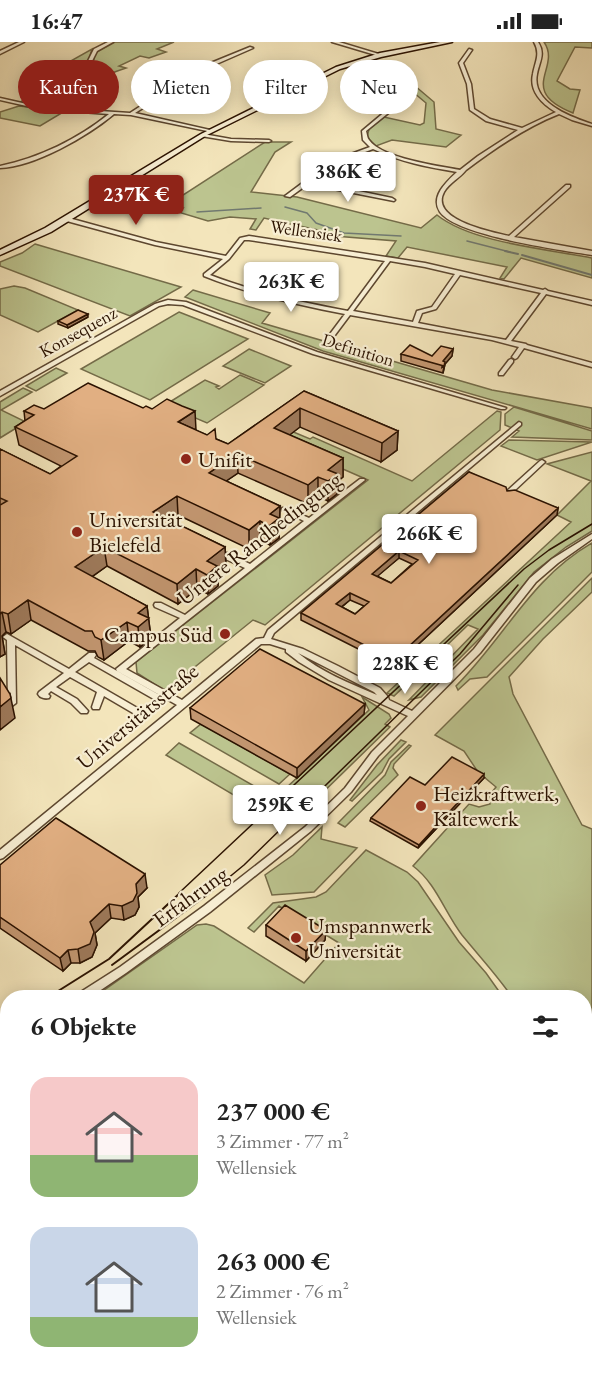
<!DOCTYPE html>
<html lang="de">
<meta charset="utf-8">
<style>
:root{--surface:#fff;--page:#f6f6f6;--text:#222;--muted:#767676;--accent:#8f2418}
body{margin:0;font-family:"EB Garamond",serif;background:var(--page);color:var(--text);height:100vh;display:flex;flex-direction:column;font-size:22px;white-space:nowrap}
*{box-sizing:border-box;margin:0}
p{font-size:20px;color:var(--muted)}
.icon{flex:none;width:33px;height:33px;fill:none;stroke:currentColor;stroke-width:2;stroke-linecap:round;stroke-linejoin:round}
.map{position:relative;flex:1;overflow:hidden}
.drawer{position:absolute;left:0px;top:948px;width:592px;height:384px;display:flex;flex-direction:column;background:var(--surface);border-radius:24px 24px 0 0;box-shadow:0 3px 15px #0003}
.drawer>*{flex:none}
.top-card{position:absolute;left:18px;top:18px;width:556px;height:54px;display:flex;gap:12px}
.price{position:absolute;translate:-50% -51px;padding:0 14px;border-radius:6px;background:#fff;color:#222;font-size:20px;line-height:39px;filter:drop-shadow(0 2px 3px #0008)}
.price::after{content:'';position:absolute;left:50%;top:36px;width:18px;height:14px;margin-left:-9px;background:inherit;clip-path:polygon(0 0,100% 0,50% 100%)}
.price.selected{background:var(--accent);color:#fff}
ul{padding:0;list-style:none}
li{display:flex;align-items:center;gap:18px;height:150px;padding:0 30px}
li span{display:grid;place-items:center;flex:none;width:168px;height:120px;border-radius:18px;color:#555}
li>.icon{margin-inline-start:auto}
span .icon{width:72px;height:72px;fill:#fffc;stroke-width:1}
li b{font-size:26px}
h2{display:flex;justify-content:space-between;align-items:center;height:72px;padding:0 30px;font-size:26px}
.chip{padding:0 21px;border-radius:27px;background:var(--surface);box-shadow:0 3px 15px #0003;font-size:21px;line-height:54px}
.chip.selected{background:var(--accent);color:#fff}
.status{display:flex;justify-content:space-between;align-items:center;height:42px;padding:0 30px;background:var(--surface);direction:ltr}
.status svg{height:16px;fill:currentColor}
.map>svg:first-child{display:block}
.green{fill:#bcc48f;stroke:#746b48;stroke-width:1.5}
.water{fill:#9fbdba;stroke:#717970;stroke-width:1.5}
.lines{fill:none;stroke-linecap:round;stroke-linejoin:round}
.stream-far1{stroke:#717970;stroke-width:1.5}
.stream{stroke:#717970;stroke-width:2}
.street-casing{stroke:#5d472f;stroke-width:3}
.secondary-casing{stroke:#2b1200;stroke-width:3}
.street{fill:#f7eed3;fill-rule:evenodd}
.secondary{fill:#f7eed3;fill-rule:evenodd}
.tram-far1{stroke:#2b1200;stroke-width:1.5}
.tram{stroke:#2b1200;stroke-width:2}
.wall{fill:#c29670;stroke:#2b1200;stroke-width:1.5;fill-rule:evenodd}
.shaded-wall{fill:#9e7a5b;stroke:#2b1200;stroke-width:1.5}
.building{fill:#e1af82;stroke:#2b1200;stroke-width:1.5;fill-rule:evenodd}
.poi-dot{fill:#8f2418;stroke:#f7eed3;stroke-width:2}
.labels{text-anchor:middle;stroke-width:4.5;stroke-linejoin:round;paint-order:stroke}
.far-street-label{font-size:18px;fill:#2b1200;stroke:#f7eed3}
.poi-label{font-size:22px;fill:#2b1200;stroke:#f7eed3;text-anchor:start}
.street-label{font-size:22px;fill:#2b1200;stroke:#f7eed3}
</style>
<div class="status"><b>16:47</b><svg viewBox="0 0 49 12"><path d="M0 12V9h3v3zM5 12V6h3v6zM10 12V3h3v9zM15 12V0h3v12zM26 1h20v11H26zM47 4h2v5h-2z"/></svg></div>
<div class="map">
<svg width="592" height="1332" viewBox="0 0 592 1332">
<rect width="100%" height="100%" fill="#f3e5bb"/>
<filter id="stains"><feTurbulence type="fractalNoise" baseFrequency=".00333" numOctaves="4"/><feColorMatrix values="0 0 0 0 .2 0 0 0 0 .09 0 0 0 0 .02 0 0 0 .5 -.17"/></filter>
<radialGradient id="worn" r=".72"><stop offset=".6" stop-color="#630" stop-opacity="0"/><stop offset="1" stop-color="#630" stop-opacity=".3"/></radialGradient>
<path class="green" d="M115 0H174L157 7 166 10 149 16 140 14 119 24 126 26C101 34 81 45 67 67L57 65 64 47 93 21 95 11Z
M544 0H592V6L575 5 557 39 570 47 580 48 573 71C516 48 562 26 544 0Z
M92 7 88 21 58 46 50 65 19 61 54 37 44 34Z
M405 32 413 33 408 38 434 60 436 87 461 93 446 105 392 98 376 104 367 95 369 87 384 75 420 83 424 81 426 61 394 34Z
M19 64 65 69 40 84 0 76V70Z
M265 100H291L275 110 251 150 297 155 421 186 437 173C472 201 548 207 592 216V236L521 216 504 237 500 236 507 225 407 205 398 216 386 214 396 199 334 194 327 190 264 176 256 188 250 187 256 177 230 175 208 179 178 170 183 166 166 164Z
M35 202 181 245 130 274 0 224V220L22 211Z
M14 244 25 246 78 268 38 290 0 273V247Z
M193 248 270 271 262 281 492 348 592 366V387L323 309 185 255Z
M179 270 248 297 150 358 81 327Z
M249 307 291 324 265 341 223 324Z
M56 326 67 331 36 349 26 344Z
M240 333 264 343 207 381 165 363 205 338 219 344 216 345 219 347Z
M23 346 32 350 1 368 26 380 0 396V360Z
M514 365 592 389V398L512 395 519 389 505 383V372Z
M497 369 501 370 500 388 265 583 253 578 165 649 137 631 136 620 368 438 281 400 291 389 310 397 313 395 412 439Z
M509 398 592 400 537 418 501 404Z
M592 410V489L566 505 534 530 483 593 421 655 409 658 478 587 468 583 394 654 387 651 571 480 557 473 591 439 547 422Z
M592 501V530L487 635 470 637 458 648 456 644C506 594 530 537 592 501Z
M592 536V550L543 597 509 635 513 652 582 783 592 787V989L585 988V956L512 955C497 933 479 914 462 893 445 871 436 841 413 824L469 762 479 765 490 762 489 754 496 745 478 730 464 709 435 693Z
M362 655 389 672 391 676 385 682 390 685 312 761 286 746 369 668Z
M201 682 290 732 279 742 190 691Z
M401 698 406 700 389 717 382 730 352 759 350 758 377 723Z
M179 701 275 756 261 769 166 713Z
M409 703 411 704 394 722 393 726 398 733 345 785 338 781 385 733 391 720Z
M322 785 321 797 357 806 314 850 272 853 265 833 293 813Z
M366 808 407 830 418 840 459 900 486 931 503 955 93 956 197 883 206 882 214 884 304 941 339 901 279 864 254 890 248 886 273 861 316 855 326 850Z
M7 1002 8 1324 33 1325 30 1332H0V1005Z"/>
<path class="water" d="M585 988 592 989V1120L585 1116Z"/>
<g class="lines">
<path class="stream-far1" d="M285 165 307 171 316 181 344 191 401 194
M197 170 261 166
M467 199 510 210"/>
<path class="stream" d="M505 209 518 212
M522 213 592 233"/>
<g class="street-casing">
<path id="street" d="M19 0H24L0 12V9Z
M108 0H113L97 9 89 25 60 50 54 66 130 71 201 25 250 5 253 6 205 27 135 71 210 88 212 89V90L131 73 114 72C88 94 34 125 0 126V124C39 116 78 97 109 72L40 67 0 58V56L40 65H49L56 48 86 23 94 7Z
M332 0H339L382 13 379 14Z
M534 0H538C546 12 539 20 537 32 531 61 571 75 592 82V84L572 78 559 72C526 85 495 106 466 128 461 135 449 141 444 150 429 178 492 190 509 194L566 143H570V145L514 195 592 209V213C562 208 457 194 440 170 430 155 446 140 457 130 428 125 400 120 373 107L336 121 311 139 392 156 395 158 394 159 308 142 290 155 285 154 332 119 370 105 363 98 362 89 393 63 397 64 366 89C367 92 367 96 369 98 381 116 439 124 460 128L478 114 518 88 486 79 470 68 467 42 459 21 469 7 472 8 463 21 471 42 474 67 490 77 522 86 556 70C542 62 529 49 533 32 535 20 541 12 534 0Z
M203 92 231 97 269 98 271 99 269 100 231 99 201 94V93Z
M65 175 156 200 226 214 240 196 249 194 425 221 543 248 545 247 548 249 592 259V263L546 252 511 299 526 302 527 303 592 321V325L524 306 517 316 515 317 512 315 519 305 492 298 350 273 329 301H325L324 300 345 272C298 263 249 252 204 234V232L223 217 155 203 63 178V176ZM244 198H249L385 219 348 269C301 260 254 250 210 233L229 217ZM390 219 425 225 455 232 432 265 417 269 413 280 353 269ZM460 233 541 251 506 298 418 281 422 271 436 267Z
M168 258 186 260 317 310 506 366 505 367H501L313 312 183 263 168 262 159 264 0 354V349L155 262Z
M511 317 513 318V320L503 333H499V331L509 318Z
M519 380 521 381V383L274 591 271 597 303 607 338 624 380 646 388 655 389 658 412 669 474 607 530 536 552 517 592 492V497L558 521 536 540 480 611 378 714 351 750 311 789 210 870 126 931 89 956H75L76 953 120 925 204 864 305 785 345 746 372 710 408 674 329 638 299 620 286 610V607L270 602H261L3 816 0 817V808L177 663 117 629 116 627 180 576 155 565 154 563 155 561H161L185 573 245 526 221 515 220 513 221 511H227L250 522 304 479 282 468V466H286L309 476 360 437H364L365 438 126 627 182 658 256 597 264 596 268 588ZM298 611 374 650 377 653C349 641 321 630 298 611Z
M542 418 545 420 544 421 513 450 512 454H508V448L540 419Z
M7 592 69 627 89 611H95L96 613 94 616 165 656 166 658 162 661 159 660 89 620 75 630 139 667 140 669 139 671H133L104 654 99 667H93L92 665 97 650 70 635 56 645 77 657 88 669 87 671H81L71 661 51 649 48 652 50 654 49 656C45 657 40 656 38 652L39 650 64 631 15 603 16 661 12 664 9 663 8 661 7 598 3 595Z
M0 975 8 977V986L0 983Z
M8 992V1001L0 1003V994Z
M585 1247 592 1250V1262L585 1259Z
M274 1324H287L284 1332H271Z"/>
</g>
<g class="secondary-casing">
<path id="secondary" d="M440 0H452L381 15 340 27 205 94 51 190 0 213V208L45 186 201 92 336 25 380 11Z"/>
</g>
<use href="#street" class="street"/>
<use href="#secondary" class="secondary"/>
<path class="tram-far1" d="M179 851 524 527 549 508 592 482
M210 851 244 823 460 612 518 543"/>
<path class="tram" d="M112 923 211 850
M47 956 109 917 181 850
M0 977 8 974"/>
</g>
<path class="wall" d="M88 275 68 286 58 282V279Z
M453 307 452 314 445 322 443 331 401 319V312L432 314Z
M304 349 398 389 397 408 381 420 300 385 289 393 343 416V435L337 440V452L328 459 318 454 308 462 238 431 226 439 280 464 279 496 270 503 260 499 249 507 178 473 171 479 225 505 226 525 218 531V544L208 552 197 547 178 562 107 524 92 535 147 564 151 596 140 605 129 599 104 618 98 615 95 609H88L31 578 11 592 6 590 2 594 5 612 0 615V407L50 432 61 424 19 403 15 385 25 379 24 369 44 367 143 366 228 402Z
M469 430 507 449 558 466 557 473 394 625 301 578V571ZM399 516 412 522 391 541 377 534ZM350 558 364 564 355 572 342 565Z
M365 662 364 672 297 736 191 677 190 666Z
M484 736 418 806 370 779 371 776 425 743Z
M0 823 147 846 138 855 139 865 135 873 124 878 111 876 95 891 97 903 92 915 80 921H71L63 929 0 886Z
M266 883 326 888 325 898 306 919 266 894Z"/>
<path class="shaded-wall" d="M88 272V275L68 286 67 283Z
M453 307 452 314 445 322 443 331 444 323 442 325 443 319Z
M300 366V385L274 405V386Z
M195 369 196 388 178 380Z
M398 389 397 408 381 420 382 401Z
M237 412 238 431 210 450 209 431Z
M343 416V435L337 440V452L328 459V428Z
M318 435V454L308 462V443Z
M177 454 178 473 155 490 153 470Z
M280 464 279 496 270 503V472Z
M558 466 557 473 394 625V618Z
M260 479V499L249 507V488Z
M104 505 107 524 77 545 75 525Z
M225 505 226 525 218 531V544L208 552 207 519Z
M399 509V516L372 539V532Z
M196 527 197 547 178 562 177 542Z
M350 551V558L336 569V562Z
M28 558 31 578 11 592 8 572Z
M147 564 151 596 140 605 138 585V571Z
M2 570 6 590 2 594 5 612 0 615V572Z
M127 580 129 599 104 618 101 598Z
M10 652 15 676 0 688V665Z
M365 662 364 672 297 736V726Z
M484 732V736L418 806 419 803Z
M145 832 147 846 138 855 139 865 135 873 124 878 122 864 136 842Z
M109 862 111 876 95 891 97 903 92 915 80 921 78 907 90 880Z
M326 888 325 898 306 919V909Z
M68 908 71 921 63 929 60 916Z"/>
<path class="building" d="M78 268 88 272 67 283 58 279Z
M410 303 432 314 441 304 453 307 443 319 445 320 444 324 401 312Z
M88 341 143 366 146 364 152 367 167 357 182 364 195 369 178 380 207 393 215 387 216 397 228 402 304 349 398 389 382 401 300 366 274 386 343 416 328 428 338 432 328 439 318 435 308 443 237 412 209 431 280 464 270 472 279 476 269 484 260 479 249 488 177 454 153 470 225 505 207 519 217 524 207 533 196 527 177 542 104 505 75 525 147 564 138 571 149 576 138 585 127 580 101 598 95 595 92 589H85L28 558 8 572 2 570 0 572V463L7 459 0 456V407L50 432 77 414 15 385 34 373 24 369 34 363 44 367Z
M469 430 506 445 507 449 515 448 558 466 394 618 301 571ZM399 509 418 518 391 541 372 532ZM350 551 369 560 355 572 336 562Z
M260 607 365 662 297 726 190 666Z
M0 636 10 652 11 656 0 665Z
M452 715 484 732 419 803 371 776 410 735 425 743Z
M56 776 145 832 136 842 137 851 133 859 122 864 109 862 90 880 94 890 90 902 78 907 68 908 60 916 0 875V823Z
M285 863 326 888 306 909 266 883Z"/>
<g class="poi-dot">
<circle cx="186" cy="417" r="6"/>
<circle cx="77" cy="490" r="6"/>
<circle cx="225" cy="592" r="6"/>
<circle cx="421" cy="764" r="6"/>
<circle cx="296" cy="896" r="6"/>
</g>
<g class="labels">
<g class="far-street-label">
<text transform="translate(306 189) rotate(8)" y="6">Wellensiek</text>
<text transform="translate(78 290) rotate(-29)" y="6">Konsequenz</text>
<text transform="translate(358 308) rotate(17)" y="6">Definition</text>
</g>
<g class="poi-label">
<text x="198" y="425">Unifit</text>
<text x="89" y="485">Universität<tspan x="89" dy="25">Bielefeld</tspan></text>
<text x="213" y="600" text-anchor="end">Campus Süd</text>
<text x="433" y="759">Heizkraftwerk,<tspan x="433" dy="25">Kältewerk</tspan></text>
<text x="308" y="891">Umspannwerk<tspan x="308" dy="25">Universität</tspan></text>
</g>
<g class="street-label">
<text transform="translate(259 496) rotate(-38)" y="8">Untere Randbedingung</text>
<text transform="translate(137 674) rotate(-40)" y="8">Universitätsstraße</text>
<text transform="translate(190 854) rotate(-36)" y="8">Erfahrung</text>
</g>
</g>
<rect width="100%" height="100%" filter="url(#stains)"/>
<rect width="100%" height="100%" fill="url(#worn)"/>
</svg>
<b class="price" style="left:348px;top:161px">386K €</b>
<b class="price selected" style="left:136px;top:184px">237K €</b>
<b class="price" style="left:291px;top:271px">263K €</b>
<b class="price" style="left:429px;top:523px">266K €</b>
<b class="price" style="left:405px;top:653px">228K €</b>
<b class="price" style="left:280px;top:794px">259K €</b>
<div class="top-card">
<a class="chip selected">Kaufen</a>
<a class="chip">Mieten</a>
<a class="chip">Filter</a>
<a class="chip">Neu</a>
</div>
<section class="drawer">
<h2>6 Objekte<svg class="icon" aria-label="filters" viewBox="0 0 24 24"><path d="M4 7h16M4 17h16"/><circle cx="9" cy="7" r="2"/><circle cx="15" cy="17" r="2"/></svg></h2>
<ul>
<li><span style="background:linear-gradient(#f6c9c9 65%,#8fb573 0)"><svg class="icon" aria-label="home" viewBox="0 0 24 24"><path d="M3 11l9-7 9 7M6 9v11h12V9"/></svg></span><div><b>237 000 €</b><p>3 Zimmer · 77 m²</p><p>Wellensiek</p></div></li>
<li><span style="background:linear-gradient(#c9d6e8 75%,#8fb573 0)"><svg class="icon" aria-label="home" viewBox="0 0 24 24"><path d="M3 11l9-7 9 7M6 9v11h12V9"/></svg></span><div><b>263 000 €</b><p>2 Zimmer · 76 m²</p><p>Wellensiek</p></div></li>
</ul>
</section>
</div>
